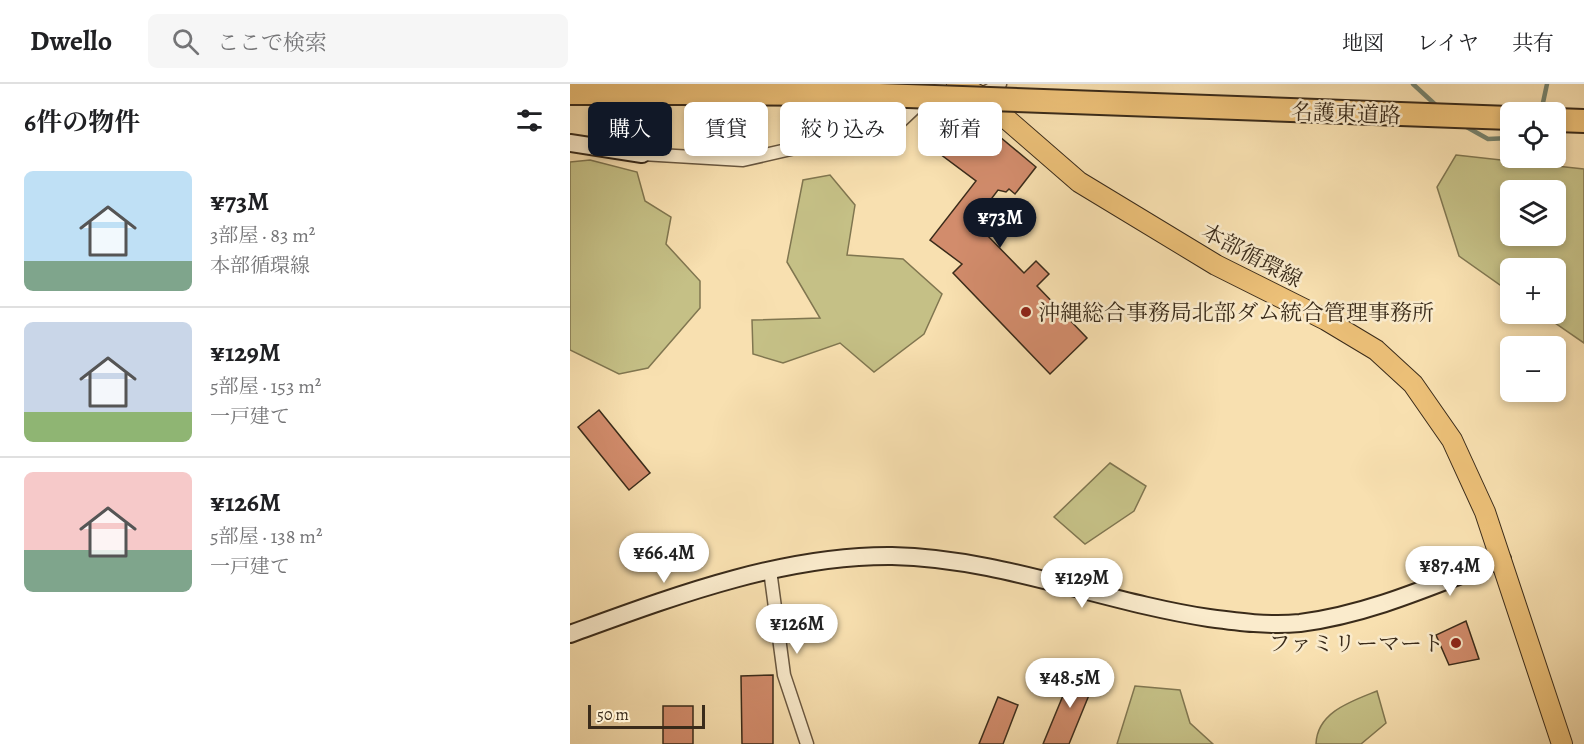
<!DOCTYPE html>
<html lang="ja">
<meta charset="utf-8">
<style>
:root{--surface:#fff;--page:#f6f6f6;--text:#202124;--muted:#757577;--line:#e0e0e0;--accent:#111827}
body{margin:0;font-family:Alegreya,"Noto Serif JP",serif;background:var(--page);color:var(--text);height:100vh;display:flex;flex-direction:column;font-size:22px;white-space:nowrap}
*{box-sizing:border-box;margin:0}
p{font-size:20px;color:var(--muted)}
.icon{flex:none;width:33px;height:33px;fill:none;stroke:currentColor;stroke-width:2;stroke-linecap:round;stroke-linejoin:round}
.map{position:relative;flex:1;overflow:hidden}
.side{display:flex;flex-direction:column;background:var(--surface);width:570px}
.side>*{flex:none}
.top-card{position:absolute;left:18px;top:18px;width:570px;height:54px;display:flex;gap:12px}
.controls{position:absolute;left:930px;top:18px;display:grid;gap:12px}
.controls a{display:grid;place-items:center;width:66px;height:66px;border-radius:9px;background:var(--surface);box-shadow:0 3px 9px #0003;font-size:30px}
.scale{position:absolute;left:18px;bottom:15px;width:117px;box-sizing:border-box;padding-left:6px;border:3px solid #3a2b1a;border-top:0;font-size:16px;line-height:21px;white-space:nowrap;color:#3a2b1a;-webkit-text-stroke:4px #faebcc;paint-order:stroke}
.price{position:absolute;translate:-50% -51px;padding:0 14px;border-radius:21px;background:#fff;color:#222;font-size:20px;line-height:39px;filter:drop-shadow(0 2px 3px #0008)}
.price::after{content:'';position:absolute;left:50%;top:36px;width:18px;height:14px;margin-left:-9px;background:inherit;clip-path:polygon(0 0,100% 0,50% 100%)}
.price.selected{background:var(--accent);color:#fff}
ul{padding:0;list-style:none}
li{display:flex;align-items:center;gap:18px;height:150px;padding:0 24px}
li+li{border-top:2px solid var(--line)}
li span{display:grid;place-items:center;flex:none;width:168px;height:120px;border-radius:9px;color:#555}
li>.icon{margin-inline-start:auto}
span .icon{width:72px;height:72px;fill:#fffc;stroke-width:1}
li b{font-size:26px}
h2{display:flex;justify-content:space-between;align-items:center;height:72px;padding:0 24px;font-size:26px}
.pill{padding:0 21px;border-radius:9px;background:var(--surface);box-shadow:0 3px 9px #0003;font-size:21px;line-height:54px}
.pill.selected{background:var(--accent);color:#fff}
header{display:flex;align-items:center;gap:36px;box-sizing:border-box;height:84px;padding:0 30px;background:var(--surface);border-bottom:2px solid var(--line)}
header strong{font-size:28px}
nav{display:flex;gap:33px;margin-inline-start:auto;font-size:21px}
.search{width:420px;height:54px;background:var(--page);display:flex;align-items:center;gap:15px;box-sizing:border-box;padding:0 21px;border-radius:9px;color:var(--muted);font-size:22px}
main{display:flex;flex:1;min-height:0}
.map>svg:first-child{display:block}
.green{fill:#c5c086;stroke:#807650;stroke-width:1.5;fill-rule:evenodd}
.lines{fill:none;stroke-linecap:round;stroke-linejoin:round}
.stream{stroke:#76836e;stroke-width:4.5}
.building{fill:#d28c6c;stroke:#3a2b1a;stroke-width:1.5}
.street-casing{stroke:#6a5840;stroke-width:15}
.secondary-casing{stroke:#3a2b1a;stroke-width:20}
.primary-casing{stroke:#3a2b1a;stroke-width:22}
.highway-casing{stroke:#3a2b1a;stroke-width:26}
.street{stroke:#faebcc;stroke-width:12}
.secondary{stroke:#faebcc;stroke-width:16}
.primary{stroke:#ecc078;stroke-width:20}
.highway{stroke:#ecc078;stroke-width:22}
.highway-bridge-casing{stroke:#3a2b1a;stroke-width:26;stroke-linecap:butt}
.highway-bridge{stroke:#ecc078;stroke-width:22}
.poi-dot{fill:#8f2418;stroke:#faebcc;stroke-width:2}
.labels{text-anchor:middle;stroke-width:5;stroke-linejoin:round;paint-order:stroke}
.street-label{font-size:22px;fill:#3a2b1a;stroke:#faebcc}
.poi-label{font-size:22px;fill:#3a2b1a;stroke:#faebcc;text-anchor:start}
</style>
<header>
<strong>Dwello</strong>
<div class="search"><svg class="icon" aria-label="search" viewBox="0 0 24 24"><circle cx="10" cy="10" r="6"/><path d="M15 15l6 6"/></svg>ここで検索</div>
<nav><a>地図</a><a>レイヤ</a><a>共有</a></nav>
</header>
<main>
<section class="side">
<h2>6件の物件<svg class="icon" aria-label="filters" viewBox="0 0 24 24"><path d="M4 7h16M4 17h16"/><circle cx="9" cy="7" r="2"/><circle cx="15" cy="17" r="2"/></svg></h2>
<ul>
<li><span style="background:linear-gradient(#bfe0f5 75%,#7fa58c 0)"><svg class="icon" aria-label="home" viewBox="0 0 24 24"><path d="M3 11l9-7 9 7M6 9v11h12V9"/></svg></span><div><b>¥73M</b><p>3部屋 · 83 m²</p><p>本部循環線</p></div></li>
<li><span style="background:linear-gradient(#c9d6e8 75%,#8fb573 0)"><svg class="icon" aria-label="home" viewBox="0 0 24 24"><path d="M3 11l9-7 9 7M6 9v11h12V9"/></svg></span><div><b>¥129M</b><p>5部屋 · 153 m²</p><p>一戸建て</p></div></li>
<li><span style="background:linear-gradient(#f6c9c9 65%,#7fa58c 0)"><svg class="icon" aria-label="home" viewBox="0 0 24 24"><path d="M3 11l9-7 9 7M6 9v11h12V9"/></svg></span><div><b>¥126M</b><p>5部屋 · 138 m²</p><p>一戸建て</p></div></li>
</ul>
</section>
<div class="map">
<svg width="1014" height="660" viewBox="0 0 1014 660">
<rect width="100%" height="100%" fill="#f8e0b0"/>
<filter id="stains"><feTurbulence type="fractalNoise" baseFrequency=".00333" numOctaves="4"/><feColorMatrix values="0 0 0 0 .2 0 0 0 0 .09 0 0 0 0 .02 0 0 0 .5 -.17"/></filter>
<radialGradient id="worn" r=".72"><stop offset=".6" stop-color="#630" stop-opacity="0"/><stop offset="1" stop-color="#630" stop-opacity=".3"/></radialGradient>
<path class="green" d="M886 71 1014 85V259L972 230H986V184H940V208L889 172 867 103ZM986 106V152H940V106Z
M20 76 67 88 75 117 101 133 96 160 130 197V224L78 284 49 290 0 266V78Z
M260 91 285 121 277 171 333 175 372 210 354 250 304 288 270 259 213 279 183 270 182 236 250 234 217 178 233 96Z
M540 379 576 402 564 427 515 460 484 433Z
M565 602 610 606 620 639 643 660H547Z
M807 607 816 639 791 660H746C747 628 782 617 807 607Z"/>
<g class="lines">
<path class="stream" d="M843 0 869 24
M971 28 977 0
M893 41 918 55 940 54"/>
</g>
<path class="building" d="M412 38 466 83 445 110 439 105 436 108 428 106 409 131 419 139 413 147 454 189 466 177 479 190 467 202 517 254 480 290 383 189 392 180 360 156 406 97 354 58 373 44 393 60Z
M29 326 80 389 59 406 8 343Z
M896 537 909 575 879 581 866 551Z
M504 585 526 594 499 660H473Z
M203 591V660H172L171 592Z
M428 613 448 621 433 660H409Z
M93 622H123V660H93Z"/>
<g class="lines">
<g class="street-casing">
<path id="street" d="M411 11 430 0
M72 70 173 76 256 57H297L315 52 370 0
M200 486 214 591 237 660"/>
</g>
<g class="secondary-casing">
<path id="secondary" d="M0 59 72 70
M0 550C102 513 212 471 322 472 430 474 533 518 639 534 669 538 699 542 730 539 801 530 866 500 932 475"/>
</g>
<g class="primary-casing">
<path id="primary" d="M387 0 410 12 509 98 646 181 756 236 806 266 843 300 882 356 915 428 992 660"/>
</g>
<g class="highway-casing">
<path id="highway" d="M0 9H112
M986 36 1014 37"/>
</g>
<use href="#street" class="street"/>
<use href="#secondary" class="secondary"/>
<use href="#primary" class="primary"/>
<use href="#highway" class="highway"/>
<g class="highway-bridge-casing">
<path id="highway-bridge" d="M112 9 282 10 940 34"/>
</g>
<use href="#highway-bridge" class="highway-bridge"/>
</g>
<g class="poi-dot">
<circle cx="456" cy="228" r="6"/>
<circle cx="886" cy="559" r="6"/>
</g>
<g class="labels">
<g class="street-label">
<text transform="translate(776 29) rotate(2)" y="8">名護東道路</text>
<text transform="translate(682 171) rotate(28)" y="8">本部循環線</text>
</g>
<g class="poi-label">
<text x="468" y="236">沖縄総合事務局北部ダム統合管理事務所</text>
<text x="874" y="567" text-anchor="end">ファミリーマート</text>
</g>
</g>
<rect width="100%" height="100%" filter="url(#stains)"/>
<rect width="100%" height="100%" fill="url(#worn)"/>
</svg>
<div class="controls">
<a><svg class="icon" aria-label="locate" viewBox="0 0 24 24"><circle cx="12" cy="12" r="6"/><path d="M12 2v4M12 18v4M2 12h4M18 12h4"/></svg></a>
<a><svg class="icon" aria-label="layers" viewBox="0 0 24 24"><path d="M12 4l9 5-9 5-9-5zM3 14l9 5 9-5"/></svg></a>
<a>+</a>
<a>−</a>
</div>
<div class="scale">50 m</div>
<b class="price selected" style="left:430px;top:165px">¥73M</b>
<b class="price" style="left:94px;top:500px">¥66.4M</b>
<b class="price" style="left:880px;top:513px">¥87.4M</b>
<b class="price" style="left:512px;top:525px">¥129M</b>
<b class="price" style="left:227px;top:571px">¥126M</b>
<b class="price" style="left:500px;top:625px">¥48.5M</b>
<div class="top-card">
<a class="pill selected">購入</a>
<a class="pill">賃貸</a>
<a class="pill">絞り込み</a>
<a class="pill">新着</a>
</div>
</div>
</main>
